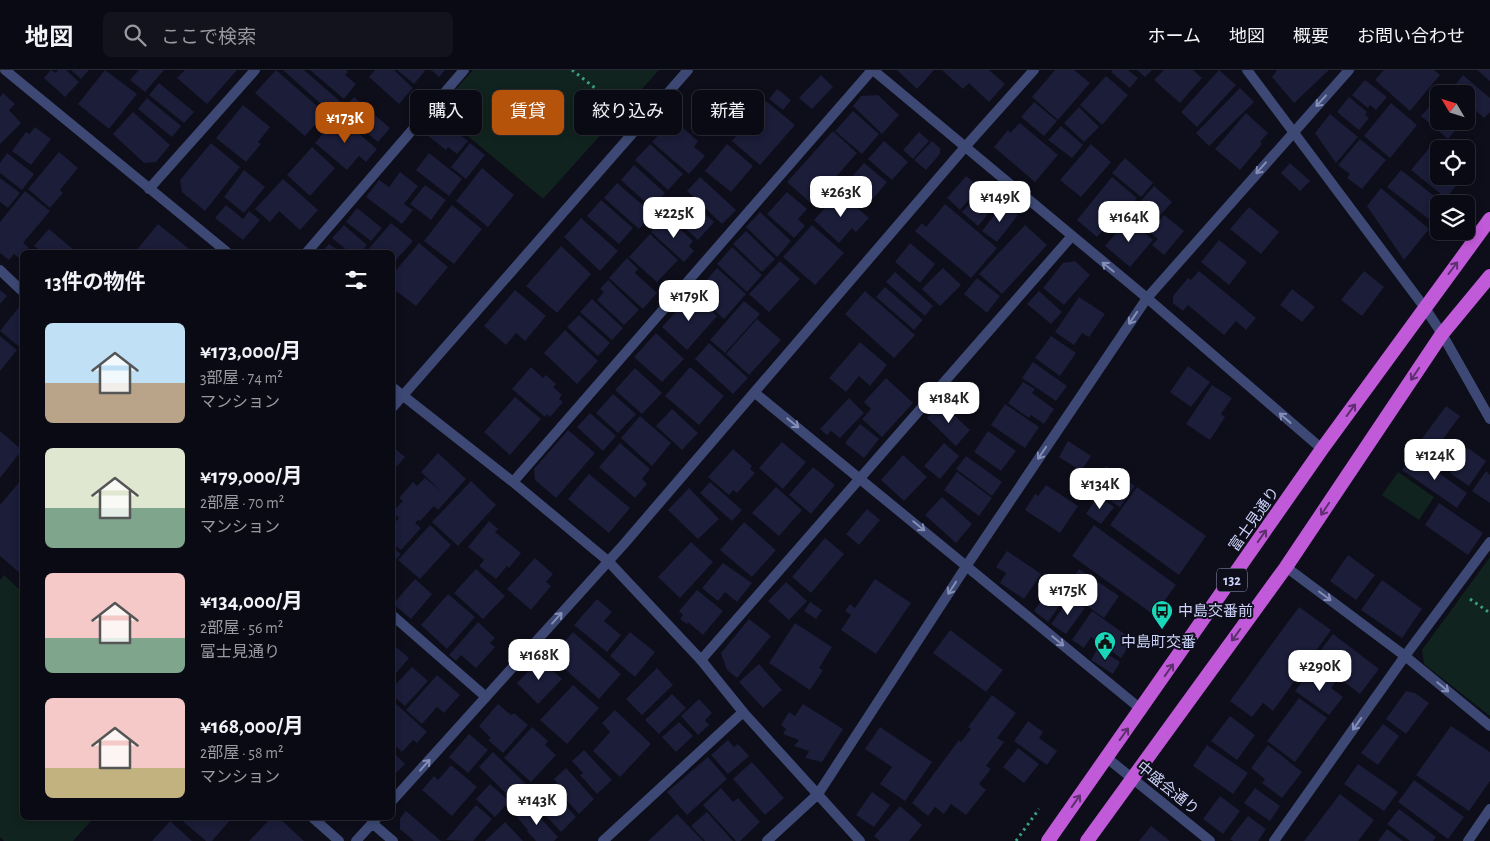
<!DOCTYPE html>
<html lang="ja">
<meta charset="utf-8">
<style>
:root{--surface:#0a0a14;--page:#13131d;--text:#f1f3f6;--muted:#999aa0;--line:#2a2b34;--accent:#b45309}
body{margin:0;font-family:"Alegreya Sans","Noto Sans JP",sans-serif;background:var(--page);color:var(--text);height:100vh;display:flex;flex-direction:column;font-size:19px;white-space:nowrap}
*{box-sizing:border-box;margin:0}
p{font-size:16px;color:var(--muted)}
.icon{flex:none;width:28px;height:28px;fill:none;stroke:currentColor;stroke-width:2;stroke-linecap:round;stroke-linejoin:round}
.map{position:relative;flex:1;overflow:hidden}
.side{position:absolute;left:20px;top:180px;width:375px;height:570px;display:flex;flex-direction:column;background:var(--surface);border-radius:8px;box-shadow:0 2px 8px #0003,0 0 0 1px var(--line)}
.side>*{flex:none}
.top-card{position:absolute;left:410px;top:20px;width:475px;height:45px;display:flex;gap:10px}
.needle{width:32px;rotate:308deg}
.tools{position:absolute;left:1430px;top:15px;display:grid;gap:10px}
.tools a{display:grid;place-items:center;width:45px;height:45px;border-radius:8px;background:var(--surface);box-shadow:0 2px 8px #0003,0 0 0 1px var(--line);font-size:25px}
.price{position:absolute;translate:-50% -42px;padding:0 11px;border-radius:10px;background:#fff;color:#222;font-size:16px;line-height:32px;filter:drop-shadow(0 1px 2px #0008)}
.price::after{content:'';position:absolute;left:50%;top:30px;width:15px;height:11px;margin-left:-8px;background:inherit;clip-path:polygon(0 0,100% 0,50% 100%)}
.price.selected{background:var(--accent);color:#fff}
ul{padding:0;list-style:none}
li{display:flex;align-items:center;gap:15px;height:125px;padding:0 25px}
li span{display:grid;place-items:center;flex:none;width:140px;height:100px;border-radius:8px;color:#555}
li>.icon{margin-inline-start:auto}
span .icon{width:60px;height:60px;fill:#fffc;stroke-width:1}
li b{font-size:21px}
h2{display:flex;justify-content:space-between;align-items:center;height:60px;padding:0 25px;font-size:21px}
.tag{padding:0 18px;border-radius:8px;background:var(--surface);box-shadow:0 2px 8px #0003,0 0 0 1px var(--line);font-size:18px;line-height:45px}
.tag.selected{background:var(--accent);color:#fff}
header{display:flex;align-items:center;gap:30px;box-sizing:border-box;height:70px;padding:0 25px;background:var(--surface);border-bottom:1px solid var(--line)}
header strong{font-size:24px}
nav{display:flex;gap:28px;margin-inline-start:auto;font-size:18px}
.search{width:350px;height:45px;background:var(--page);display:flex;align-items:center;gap:12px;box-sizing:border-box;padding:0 18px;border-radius:8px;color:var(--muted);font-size:19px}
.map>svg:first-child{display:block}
.green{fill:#11231e}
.building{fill:#1b1d39}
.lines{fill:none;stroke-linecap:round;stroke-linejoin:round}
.path{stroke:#3a9f7f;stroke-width:3;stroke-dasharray:2.5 4;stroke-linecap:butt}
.service{stroke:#3d4974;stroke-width:10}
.minor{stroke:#3d4974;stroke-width:10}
.trunk{stroke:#c05ad8;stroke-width:14}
.oneway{stroke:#848eb6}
.oneway2{stroke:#5e306f}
.labels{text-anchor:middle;stroke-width:4;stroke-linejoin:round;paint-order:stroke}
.shield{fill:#0d0e1a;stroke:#9397b6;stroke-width:1}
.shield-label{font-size:14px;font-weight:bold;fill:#ccd2f9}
.street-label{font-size:15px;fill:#ccd2f9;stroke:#0d0e1a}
.poi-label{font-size:15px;fill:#ccd2f9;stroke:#0d0e1a;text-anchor:start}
</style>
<header>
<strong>地図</strong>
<div class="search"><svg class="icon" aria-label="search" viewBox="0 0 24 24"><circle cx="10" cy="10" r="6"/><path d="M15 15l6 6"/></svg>ここで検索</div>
<nav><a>ホーム</a><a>地図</a><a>概要</a><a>お問い合わせ</a></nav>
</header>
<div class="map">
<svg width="1490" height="771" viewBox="0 0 1490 771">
<rect width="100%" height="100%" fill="#0d0e1a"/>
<path class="green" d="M473 0H659L543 129 437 40Z
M1398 402 1434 427 1419 450 1382 425Z
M1490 487V646L1424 594 1422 580Z
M4 505 22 522V748H94L73 771H4L0 767V510Z"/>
<path class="building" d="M51 0 56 3 58 0H66L79 12 65 27 44 8Z
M71 0H89L81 9Z
M105 0 137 24 109 59 78 34Z
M139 0H164L145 22 130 10Z
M185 0H237L207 34 177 8Z
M276 0 325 43 305 66 255 23Z
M283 0H304L342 33 332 44Z
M310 0H346L348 2 345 5 356 14 344 29Z
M375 0H394L413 18 399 34 369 7Z
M397 0H424L425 1 414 14Z
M431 0H445L439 7Z
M897 0H934L917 19Z
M942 0H989L1005 14 989 32 969 13 963 19Z
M1055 0H1074L1090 13 1058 50 1032 27Z
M1113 0H1128L1138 8 1130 18 1111 2Z
M1137 0H1152L1145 7Z
M1164 0H1193L1202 8 1180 33 1154 10Z
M1219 0 1236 15 1197 57 1181 42Z
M1277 0H1329L1294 33 1272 7Z
M1384 0H1434L1440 5 1410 41 1375 10Z
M1477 0H1490V11Z
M821 5 833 17 812 39 799 28Z
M1463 5 1490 28V42L1484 48 1474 39 1466 48V24H1448Z
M1106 6 1128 25 1102 55 1080 35Z
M1365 10 1387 27 1376 40 1370 35 1368 38 1352 25Z
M159 13 194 42 184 53 149 25Z
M1240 18 1254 32 1209 76 1196 63Z
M777 19 791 30 783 40 769 29Z
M3 23 15 34 9 40 21 53 0 74V27Z
M878 25 899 45 882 64 853 36 861 26Z
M1439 26V51H1463L1448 69 1421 46Z
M354 27 390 58 378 72 341 41Z
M1349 27 1367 42 1365 45 1369 48 1359 60 1337 42Z
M147 28 181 56 172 67 138 39Z
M766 31 795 55 760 95 732 71Z
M1034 32 1057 51 1044 66 1021 47Z
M1391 33 1417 55 1390 88 1364 66Z
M243 35 270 57 258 72 261 74 246 92 216 68Z
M1079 37 1099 57 1084 72 1064 53Z
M853 41 879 64 862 84 835 61Z
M133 42 170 75 156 92 144 93 113 64Z
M1246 43 1268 63 1260 72 1262 74 1240 100 1215 79Z
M1330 44 1358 67 1336 93 1315 63Z
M338 46 377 79 366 92 359 86 347 100 315 73Z
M439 49 468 71 457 84 448 77 446 80 427 65Z
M673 49 698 71 694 77 705 86 689 104 652 72Z
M1020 53 1058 85 1035 112 994 77 1008 60 1010 63Z
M1061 56 1083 75 1072 88 1048 70Z
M35 57 51 69 31 95 12 81 26 62 29 64Z
M833 61 857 83 812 134 787 112Z
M919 62 929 71 913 89 903 80Z
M1360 69 1386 90 1362 119 1347 108 1350 104 1338 95Z
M884 71 908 92 892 110 868 89Z
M932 71 940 78V84L926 100 914 90Z
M211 73 240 97 205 141 182 122 180 110Z
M470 73 485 85 466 109 451 97Z
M650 74 683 104 668 120 635 90Z
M727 74 753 96 731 122 705 101Z
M1091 74 1111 92 1081 127 1060 110Z
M312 77 335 98 310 126 287 105Z
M1430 77 1439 84V106H1464L1446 128 1411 100Z
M59 82 78 98 60 120 63 123 50 138 28 119Z
M7 83 34 104 22 120 0 103V93Z
M429 83 462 109 449 126 416 100Z
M1125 88 1153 113 1141 127 1112 103Z
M864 93 887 112 866 137 843 117Z
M1290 93 1310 111 1300 121 1281 103Z
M634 95 665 123 652 138 621 110Z
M482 98 514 125 488 157 456 131Z
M244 100 265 117 244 143 224 127Z
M1401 100 1443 133 1439 134V138L1430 150 1387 117Z
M400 102 418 116 404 134 413 140 402 154 366 127 379 110 389 117Z
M966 106 980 117 960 140 947 128Z
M700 107 736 140 722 154 687 121Z
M1112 107 1137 128 1123 145 1119 142 1097 167 1077 150Z
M0 108 20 123 8 138 0 132Z
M283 109 318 140 300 160 279 141 270 152 255 139Z
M617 113 653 144 639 159 604 128Z
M425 115 446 130 431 150 410 134Z
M1154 116 1172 132 1157 149 1139 133Z
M985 117 1000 130 978 156 962 142Z
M1381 118 1429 159 1404 190 1367 136Z
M25 121 50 141 23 173 29 178 22 182 20 189 14 184 9 190 0 183V152Z
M787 122 807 139 798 149 805 156 794 168 767 144Z
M839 122 869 148 856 162 852 158 839 173 814 150Z
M685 126 714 152 698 170 669 144Z
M601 130 633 158 619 174 587 146Z
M945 134 997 178 971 208 915 161 922 153 926 157Z
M1003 134 1018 145 997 172 982 161Z
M226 135 243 149 249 141 260 150 243 170 215 148Z
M452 135 482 159 454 194 424 171Z
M1249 137 1279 162 1261 184 1230 159Z
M357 138 382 158 371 171 346 152Z
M1139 138 1157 153 1164 145 1184 161 1164 185 1152 175 1158 169 1132 147Z
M760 142 791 171 777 187 746 157Z
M666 146 693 171 689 176 694 181 684 192 651 162Z
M581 148 618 181 600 201 564 167Z
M1128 149 1153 170 1130 197 1105 176Z
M391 153 413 171 395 191 392 189V182H366Z
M158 154 193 182H135Z
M344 155 367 175 361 182H349L332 168Z
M812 155 844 183 815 215 783 187Z
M1025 155 1047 175 1002 224 979 204Z
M49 159 76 182H42L34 176Z
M746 161 775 189 762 202 733 174Z
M650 164 678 190 657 212 629 187Z
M1219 170 1247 192 1229 215 1201 192Z
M419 173 448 197 416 236 392 218V205Z
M910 173 935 194 920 213 895 192Z
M329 174 340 182H322Z
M561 176 591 204 557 243 526 216Z
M732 177 762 205 747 222 717 194Z
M627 188 638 199 635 203 657 223 643 239 609 208Z
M780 191 800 209 769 242 749 224Z
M1075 191 1090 205 1064 235 1043 218 1063 193Z
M717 198 746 224 724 249 695 223Z
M943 198 961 215 940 236 922 219Z
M1199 201 1256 248 1246 260 1236 251 1224 265 1188 235 1183 241 1173 233V226L1188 208 1191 210Z
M1364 201 1384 217 1362 246 1341 230Z
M895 202 933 236 925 246 886 212Z
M977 208 1000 226 987 243 964 224Z
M608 210 639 240 624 255 597 230 604 222 600 219Z
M885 217 923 250 914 260 876 227Z
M1292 219 1315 237 1302 252 1280 235Z
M0 220 7 226 0 234Z
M515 220 546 246 525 271 516 263 506 275 484 256Z
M865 221 915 265 894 288 845 244Z
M1039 221 1062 242 1051 254 1027 234Z
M692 224 717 246 687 280 662 257Z
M1079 227 1105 244 1089 267 1082 263 1074 275 1055 262Z
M592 229 623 258 612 270 580 242Z
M744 231 760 244 725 283 710 270Z
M19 237 22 240V279L0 261Z
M579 245 610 273 598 286 567 257Z
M757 249 781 270 749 305 726 284Z
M565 260 598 291 577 314 544 283Z
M656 263 684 289 662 312 634 287Z
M0 266 17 280 0 301Z
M1051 266 1076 283 1060 306 1035 288Z
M860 272 887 295 870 316 859 306 846 322 829 308Z
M709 273 748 308 733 324 695 289Z
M1033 292 1067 316 1056 331 1022 308Z
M1188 296 1210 312 1191 337 1170 322Z
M531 297 543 308 546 305 556 314 553 317 562 325 559 329 563 332 550 347 547 344 545 347 512 319Z
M690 297 724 326 699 355 665 326Z
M635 298 662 323 642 344 615 320Z
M886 308 913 333 882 367 862 349 871 339 864 332Z
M1023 312 1035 319 1032 323 1054 339 1044 354 1031 345 1029 348 1008 333Z
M1212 315 1232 328 1221 344 1225 347 1210 370 1186 354Z
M613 324 636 344 618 363 596 343Z
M515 327 541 349 510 385 484 362Z
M849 328 864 343 840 368 831 361 827 365 820 359Z
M941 333 970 360 956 376 927 348Z
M1005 334 1039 357 1025 378 991 355Z
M1446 336 1460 346 1432 384 1418 374Z
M672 339 698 363 682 380 656 356Z
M590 343 616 366 603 381 577 357Z
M640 346 671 373 652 396 621 368Z
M860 354 879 369 864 388 845 373Z
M568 360 595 383 556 428 535 410 534 399Z
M0 361 22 380 0 408Z
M988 361 1016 381 1001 401 974 382Z
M1068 371 1091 386 1081 401 1059 387Z
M782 372 806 392 783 419 759 398Z
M620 373 650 399 642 409 647 414 635 428 599 397Z
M944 373 959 386 940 409 924 396Z
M392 376 405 387 392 402Z
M1468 378 1486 391 1469 416 1450 403Z
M733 379 752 396 750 399 755 403 737 423 733 420 729 425 708 407Z
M438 383 466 409 438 440 434 436 420 451 418 450 415 453 421 458 401 480 392 473V456L399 448 392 442 403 431 399 428 413 412 417 416 425 408 442 422 421 402Z
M903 385 927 407 904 431 881 410Z
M1413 385 1467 423 1457 438 1402 400Z
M966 386 1002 412 992 426 956 399Z
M1106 396 1135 416 1120 437 1091 418Z
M813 397 835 415 811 444 789 425Z
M1486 401 1490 405V433L1472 421Z
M957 402 992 428 979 446 944 420Z
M589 404 630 438 609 463 568 429Z
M22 409V505L0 486V435Z
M471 411 496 435 458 476 432 452Z
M710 412 742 440 732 451 700 423Z
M1046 415 1078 436 1060 463 1025 440 1035 424 1038 426Z
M776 417 802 440 779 466 752 443Z
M1137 417 1206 466 1179 505 1110 455Z
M689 418 719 449 698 469 668 440Z
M1098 426 1114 437 1101 454 1086 444Z
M942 427 972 454 956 473 925 445Z
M1439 433 1483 463 1468 485 1425 455Z
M867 439 880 450 859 475 846 464Z
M489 451 498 459 495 462 521 483 509 498 507 496 496 509 479 496 484 490 468 477Z
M744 452 776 480 752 507 720 480Z
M430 455 451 475 420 509 398 490Z
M1094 455 1176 515 1154 545 1072 486Z
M825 468 844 484 811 523 792 507Z
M691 472 713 492 680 528 658 507Z
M392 477 401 484 392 494Z
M1007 481 1041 504 1024 529 1000 513 1006 503 996 497Z
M1348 485 1375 505 1356 530 1330 511Z
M535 488 553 504 546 512 551 516 531 540 507 519Z
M723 493 752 513 737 532 725 522 718 531 702 518Z
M476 499 505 526 483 549 454 523Z
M1079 499 1119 526 1104 548 1065 520Z
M415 509 432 524 411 549 393 534Z
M875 509 911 533 876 584 841 560 851 545 845 541 850 534 855 538Z
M1382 510 1422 539 1402 568 1361 540Z
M786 512 807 531 789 550 768 531Z
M1052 515 1067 525 1048 552 1034 541Z
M697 520 723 541 703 565 688 552 687 554 680 549 683 545 679 541Z
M448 524 475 547 447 579 421 555Z
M1070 528 1085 538 1066 564 1051 554Z
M597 529 612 542 604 551 621 565 607 582 574 555Z
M810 532 822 540 816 549 804 541Z
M1299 537 1331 560 1273 641 1263 633 1252 647 1230 631Z
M1092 541 1133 570 1121 588 1091 567 1084 578 1072 570Z
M749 549 771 566 737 608 727 600 721 583Z
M478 552 495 568 490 573 495 577 476 598 461 585 456 591 449 585Z
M795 553 832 577 819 598 823 600 810 620 769 593Z
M950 560 1003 600 986 622 933 583Z
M573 562 621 604 599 629 551 587Z
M630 562 655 582 635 607 610 586Z
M1333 564 1379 599 1360 624 1314 589Z
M396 577 409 588 392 608V582Z
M1098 578 1120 592 1113 604 1091 590Z
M540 589 562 609 538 634 517 613Z
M759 594 782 620 763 638 739 612Z
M412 597 428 611 405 636 392 625V618Z
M657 598 673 615 642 645 626 629Z
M1320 598 1336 611 1331 618 1343 627 1329 645 1295 621 1306 606 1311 610Z
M437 605 460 625 444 643 437 637 422 654 406 640Z
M573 615 599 638 567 674 540 650Z
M1406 621 1415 623 1429 633 1406 664 1386 649Z
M672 624 686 638 659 664 645 650Z
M992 625 1016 643 997 668 1004 672 986 696 991 699 979 714 986 720 966 745 951 734 944 744 935 737 928 746 912 733 959 670 961 672 971 659 968 657Z
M1299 628 1327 648 1295 692 1267 671Z
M699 629 712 643 705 650 709 655 698 665 681 646Z
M395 633 427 662 417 673 413 670 402 682 392 673V635Z
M498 634 511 645 514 643 528 655 503 683 488 670 491 668 479 656Z
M803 634 843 659 822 692 805 688 809 681 794 676 799 670 783 664 786 659 781 655 789 642 795 646Z
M615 640 651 674 620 707 593 681 610 662 602 653Z
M1230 646 1255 665 1237 690 1211 671Z
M1028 651 1043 662 1039 668 1057 681 1047 695 1014 671Z
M679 652 693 666 676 682 662 667Z
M1383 654 1399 666 1378 695 1361 683Z
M1451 656 1490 682V711L1469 741 1416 705Z
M532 657 548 671 545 675 556 685 531 712 504 688Z
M880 657 932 692 905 731 880 714 892 697 865 679Z
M469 664 488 680 468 703 449 687Z
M728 670 734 677 738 674 749 686 728 704 711 685Z
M1207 675 1248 703 1233 724 1193 696Z
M1268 675 1302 702 1282 728 1262 713 1265 709 1251 698Z
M1018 678 1039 694 1024 713 1003 697Z
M584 680 612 710 597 724 580 705 583 703 572 691Z
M392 681 405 694 392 707Z
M493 682 530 718 516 733 479 697Z
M708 687 727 709 687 745 667 722Z
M752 692 784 728 765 745 733 709Z
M1358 694 1398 722 1384 741 1344 714Z
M451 695 477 717 452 746 422 720 434 706 438 710Z
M566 698 594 729 579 744 558 721 561 718 554 709Z
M1414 710 1464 747 1448 769 1398 732Z
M490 714 509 731 495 747 476 729Z
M547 715 576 747 561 762 537 736 542 731 536 725Z
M721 718 733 732 738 728 760 752 740 771H736L703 735Z
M1255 718 1280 736 1270 751 1244 733Z
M872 722 890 735 874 757 856 745Z
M1340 724 1374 750 1358 771H1304Z
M1220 726 1240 741 1223 764 1203 749Z
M476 735 492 749 473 771 446 770Z
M529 736 558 767 554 771H536L527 761 528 760 517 747Z
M900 736 922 755 909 771H880L874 766Z
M1399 739 1436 767 1433 771H1410L1387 754Z
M406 741 441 771H414L400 759V748Z
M707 742 733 771H705L691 756Z
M677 744 703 771H648Z
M1248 746 1266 759 1258 771H1233L1230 769Z
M179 748H232L212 771H206Z
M271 748H279L304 771H249Z
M170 751 192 771H152Z
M505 752 523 771H485Z
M1151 756 1170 771H1139Z
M1387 759 1403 771H1378Z"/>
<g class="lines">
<path class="path" d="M572 0 618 36 625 42 623 44
M1470 529 1490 543
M1016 771 1039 739"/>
<path class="service" d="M0 200 22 221
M392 545 486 627
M1405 586 1490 472
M701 590 1071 167
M313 748 339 771
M603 771 743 642"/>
<path class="minor" d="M5 0 227 182
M873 0 1147 228 1322 379
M1247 0 1425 238 1442 264 1490 349
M149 119 255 0
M307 182 464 0
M392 317 513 412 608 491 701 590 743 642 860 771
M755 323 1142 640
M392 338 688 0
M513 412 872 0
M1286 497 1405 586 1490 656
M1107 688 1210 771
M392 731 624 474 965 77 1034 0
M372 753 393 771
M356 771 377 748
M767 771 818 724 967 495 1147 228 1349 0
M1274 771 1405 586
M1468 771 1490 739"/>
<path class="trunk" d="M1048 771 1322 379 1490 149
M1087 771 1286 497 1442 264 1490 206"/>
</g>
<defs><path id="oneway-shaft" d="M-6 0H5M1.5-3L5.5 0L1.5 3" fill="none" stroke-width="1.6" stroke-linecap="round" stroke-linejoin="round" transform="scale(1.25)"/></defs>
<g class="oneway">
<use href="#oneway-shaft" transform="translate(1321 31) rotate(132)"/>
<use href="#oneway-shaft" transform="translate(1261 98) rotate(131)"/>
<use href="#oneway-shaft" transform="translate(1108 197) rotate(-141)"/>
<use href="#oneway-shaft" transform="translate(1133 248) rotate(124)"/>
<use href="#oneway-shaft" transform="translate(1285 348) rotate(-139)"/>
<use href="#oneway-shaft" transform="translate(793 353) rotate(39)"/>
<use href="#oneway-shaft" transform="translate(1042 383) rotate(124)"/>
<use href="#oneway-shaft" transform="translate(919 456) rotate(39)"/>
<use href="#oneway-shaft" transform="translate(952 518) rotate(123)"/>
<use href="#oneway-shaft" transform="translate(1325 526) rotate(37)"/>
<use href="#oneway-shaft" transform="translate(557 548) rotate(-48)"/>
<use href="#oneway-shaft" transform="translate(1058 571) rotate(40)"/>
<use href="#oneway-shaft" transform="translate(1443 617) rotate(40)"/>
<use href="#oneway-shaft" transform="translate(1357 654) rotate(125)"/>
<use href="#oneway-shaft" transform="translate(425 695) rotate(-48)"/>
</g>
<g class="oneway2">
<use href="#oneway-shaft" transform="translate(1453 198) rotate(-53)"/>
<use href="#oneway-shaft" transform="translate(1415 304) rotate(124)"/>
<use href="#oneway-shaft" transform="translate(1351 340) rotate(-54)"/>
<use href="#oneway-shaft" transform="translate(1325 439) rotate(124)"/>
<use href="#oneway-shaft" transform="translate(1262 466) rotate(-55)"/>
<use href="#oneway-shaft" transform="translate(1236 565) rotate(126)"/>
<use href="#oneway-shaft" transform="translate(1169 600) rotate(-55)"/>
<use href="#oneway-shaft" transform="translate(1124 664) rotate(-54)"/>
<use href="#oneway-shaft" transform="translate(1076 731) rotate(-55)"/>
</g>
<defs>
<g id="bus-pin" transform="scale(1.125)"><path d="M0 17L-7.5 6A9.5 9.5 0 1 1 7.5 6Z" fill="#1ad7ba" stroke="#0d0e1a"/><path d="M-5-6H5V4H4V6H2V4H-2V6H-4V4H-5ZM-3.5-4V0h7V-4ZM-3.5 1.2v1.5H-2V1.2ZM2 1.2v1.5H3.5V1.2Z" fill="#111"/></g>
<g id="civic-pin" transform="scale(1.125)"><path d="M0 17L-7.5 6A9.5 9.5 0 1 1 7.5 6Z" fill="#1ad7ba" stroke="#0d0e1a"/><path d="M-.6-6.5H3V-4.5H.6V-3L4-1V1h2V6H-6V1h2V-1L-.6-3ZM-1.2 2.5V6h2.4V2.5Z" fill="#111"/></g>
</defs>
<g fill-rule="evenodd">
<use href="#bus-pin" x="1162" y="541"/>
<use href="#civic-pin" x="1105" y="572"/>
</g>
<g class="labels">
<rect class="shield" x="1217" y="498.5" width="30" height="23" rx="4"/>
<g class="shield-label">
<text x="1232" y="515">132</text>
</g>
<g class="street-label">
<text transform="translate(1254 449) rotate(-55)" y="5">富士見通り</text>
<text transform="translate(1168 718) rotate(39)" y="5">中盛会通り</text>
</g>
<g class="poi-label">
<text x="1178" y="546">中島交番前</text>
<text x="1121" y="577">中島町交番</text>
</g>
</g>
</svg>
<div class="tools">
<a><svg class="needle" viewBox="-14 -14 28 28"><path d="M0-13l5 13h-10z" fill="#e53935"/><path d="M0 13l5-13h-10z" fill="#999aa0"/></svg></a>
<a><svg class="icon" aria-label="locate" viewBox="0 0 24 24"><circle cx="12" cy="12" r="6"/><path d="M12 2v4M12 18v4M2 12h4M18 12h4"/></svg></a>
<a><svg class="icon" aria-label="layers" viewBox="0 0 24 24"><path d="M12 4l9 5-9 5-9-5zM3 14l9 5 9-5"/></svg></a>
</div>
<b class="price selected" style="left:345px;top:74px">¥173K</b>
<b class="price" style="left:841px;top:148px">¥263K</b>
<b class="price" style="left:1000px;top:153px">¥149K</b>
<b class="price" style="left:674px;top:169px">¥225K</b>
<b class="price" style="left:1129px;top:173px">¥164K</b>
<b class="price" style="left:689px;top:252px">¥179K</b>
<b class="price" style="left:949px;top:354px">¥184K</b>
<b class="price" style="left:1435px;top:411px">¥124K</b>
<b class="price" style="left:1100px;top:440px">¥134K</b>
<b class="price" style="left:1068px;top:546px">¥175K</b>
<b class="price" style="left:539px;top:611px">¥168K</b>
<b class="price" style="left:1320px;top:622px">¥290K</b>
<b class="price" style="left:537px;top:756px">¥143K</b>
<div class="top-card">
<a class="tag">購入</a>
<a class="tag selected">賃貸</a>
<a class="tag">絞り込み</a>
<a class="tag">新着</a>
</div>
<section class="side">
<h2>13件の物件<svg class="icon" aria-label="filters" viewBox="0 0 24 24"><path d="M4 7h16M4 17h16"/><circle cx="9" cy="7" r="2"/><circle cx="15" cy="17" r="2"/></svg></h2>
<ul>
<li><span style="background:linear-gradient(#bfe0f5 60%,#b9a48a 0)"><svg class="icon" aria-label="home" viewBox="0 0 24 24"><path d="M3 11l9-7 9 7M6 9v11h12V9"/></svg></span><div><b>¥173,000/月</b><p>3部屋 · 74 m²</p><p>マンション</p></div></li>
<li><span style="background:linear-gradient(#dfe7d0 60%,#7fa58c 0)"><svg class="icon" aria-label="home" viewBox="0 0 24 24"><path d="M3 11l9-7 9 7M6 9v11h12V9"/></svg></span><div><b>¥179,000/月</b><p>2部屋 · 70 m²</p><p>マンション</p></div></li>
<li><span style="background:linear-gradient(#f6c9c9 65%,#7fa58c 0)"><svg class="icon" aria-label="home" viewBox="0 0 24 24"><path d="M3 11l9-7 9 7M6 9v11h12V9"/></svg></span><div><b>¥134,000/月</b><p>2部屋 · 56 m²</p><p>富士見通り</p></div></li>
<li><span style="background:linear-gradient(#f6c9c9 70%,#c2b280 0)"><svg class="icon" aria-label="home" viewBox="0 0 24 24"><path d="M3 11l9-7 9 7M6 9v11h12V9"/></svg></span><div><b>¥168,000/月</b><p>2部屋 · 58 m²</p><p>マンション</p></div></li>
</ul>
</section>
</div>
